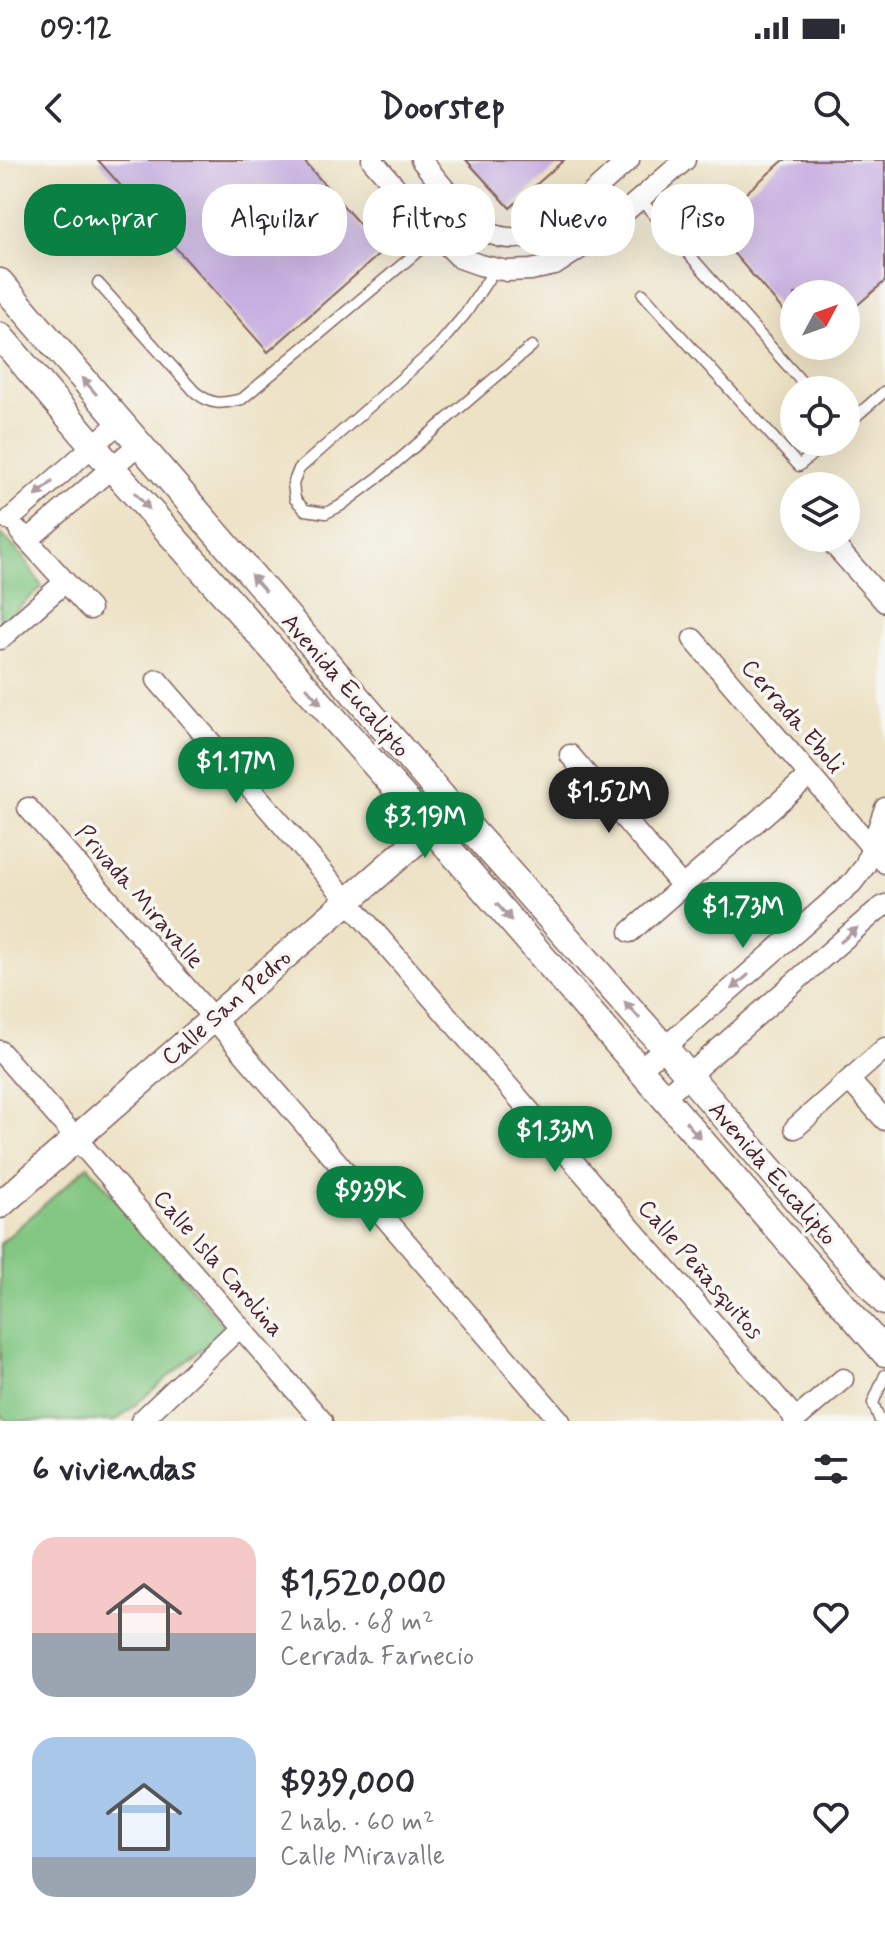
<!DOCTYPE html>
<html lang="es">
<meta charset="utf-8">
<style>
:root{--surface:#fff;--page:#f2f2f3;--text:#2b2b33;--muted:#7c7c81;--accent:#0b8043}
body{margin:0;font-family:Mynerve,sans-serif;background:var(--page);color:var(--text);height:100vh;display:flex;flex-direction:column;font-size:30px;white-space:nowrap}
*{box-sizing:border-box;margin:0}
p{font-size:26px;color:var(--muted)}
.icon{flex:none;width:44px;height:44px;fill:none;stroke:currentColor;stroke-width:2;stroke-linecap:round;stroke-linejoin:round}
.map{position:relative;height:1261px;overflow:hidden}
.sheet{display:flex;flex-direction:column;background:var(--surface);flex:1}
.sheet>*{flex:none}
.hud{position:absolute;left:24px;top:24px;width:838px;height:72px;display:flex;gap:16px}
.needle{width:52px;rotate:49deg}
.tools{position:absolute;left:780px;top:120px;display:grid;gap:16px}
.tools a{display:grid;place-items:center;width:80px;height:80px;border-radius:50%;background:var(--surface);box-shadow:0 8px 32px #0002;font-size:40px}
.price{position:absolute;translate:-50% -68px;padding:0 18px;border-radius:28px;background:var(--accent);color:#fff;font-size:26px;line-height:52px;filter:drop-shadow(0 2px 4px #0008)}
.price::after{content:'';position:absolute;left:50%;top:48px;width:24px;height:18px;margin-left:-12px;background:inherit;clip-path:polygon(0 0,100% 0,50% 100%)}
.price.current{background:#222;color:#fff}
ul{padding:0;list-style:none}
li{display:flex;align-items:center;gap:24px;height:200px;padding:0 32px}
li span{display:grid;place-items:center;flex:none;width:224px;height:160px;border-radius:24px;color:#555}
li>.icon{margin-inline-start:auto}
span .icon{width:96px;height:96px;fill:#fffc;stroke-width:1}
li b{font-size:34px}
h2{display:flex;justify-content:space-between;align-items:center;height:96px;padding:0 32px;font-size:34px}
.pill{padding:0 28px;border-radius:32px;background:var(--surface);box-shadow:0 8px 32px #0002;font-size:28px;line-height:72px}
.pill.current{background:var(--accent);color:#fff}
.status{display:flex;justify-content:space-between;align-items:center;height:56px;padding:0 40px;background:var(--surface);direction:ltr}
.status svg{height:22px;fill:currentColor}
header{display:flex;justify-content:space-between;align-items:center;height:104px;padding:0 32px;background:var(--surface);font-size:36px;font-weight:700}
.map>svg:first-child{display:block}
.green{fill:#81c681;stroke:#667256;stroke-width:2}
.building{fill:#c7afe1}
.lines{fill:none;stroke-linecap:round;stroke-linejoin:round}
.service-casing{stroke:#836361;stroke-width:13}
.minor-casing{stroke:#836361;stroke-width:23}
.tertiary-casing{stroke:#836361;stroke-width:29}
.service{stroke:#fff;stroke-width:10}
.minor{stroke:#fff;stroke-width:20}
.tertiary{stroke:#fff;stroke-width:26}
.oneway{fill:#ae9aa0}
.labels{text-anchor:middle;stroke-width:7;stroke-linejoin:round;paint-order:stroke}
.street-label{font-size:24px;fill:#4a1f2b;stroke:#f6f6f2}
</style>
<div class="status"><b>09:12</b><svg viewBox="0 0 49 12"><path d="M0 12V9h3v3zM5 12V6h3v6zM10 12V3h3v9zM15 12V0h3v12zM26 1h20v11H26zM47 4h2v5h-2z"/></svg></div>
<header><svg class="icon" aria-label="back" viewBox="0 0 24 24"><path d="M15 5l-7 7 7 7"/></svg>Doorstep<svg class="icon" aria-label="search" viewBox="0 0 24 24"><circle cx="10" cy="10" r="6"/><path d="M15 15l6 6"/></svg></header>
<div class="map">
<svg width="885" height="1261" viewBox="0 0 885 1261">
<rect width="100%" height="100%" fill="#f6f6f2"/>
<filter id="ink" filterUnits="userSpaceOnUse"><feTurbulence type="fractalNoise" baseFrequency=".0125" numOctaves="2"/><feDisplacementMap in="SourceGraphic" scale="16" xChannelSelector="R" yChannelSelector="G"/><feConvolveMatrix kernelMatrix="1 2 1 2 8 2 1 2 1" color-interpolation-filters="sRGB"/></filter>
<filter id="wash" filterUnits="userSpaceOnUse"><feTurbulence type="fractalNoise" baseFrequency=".006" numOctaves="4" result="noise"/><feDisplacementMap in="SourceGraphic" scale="32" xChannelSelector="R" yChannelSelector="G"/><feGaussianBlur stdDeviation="1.8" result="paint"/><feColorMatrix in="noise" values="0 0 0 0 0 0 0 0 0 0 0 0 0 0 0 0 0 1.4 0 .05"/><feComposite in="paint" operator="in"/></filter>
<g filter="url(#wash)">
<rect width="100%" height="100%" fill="#ede2c5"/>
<path class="green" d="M0 373 23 396 42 427 0 464Z
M88 1006 226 1168 116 1261H7L0 1254V1084Z"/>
<g id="blocks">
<path class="building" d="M98 0H303L383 91 268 192Z
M466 0H564L510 48Z
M784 0H885V121L846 155V134H794V163L709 65Z"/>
</g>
</g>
<g filter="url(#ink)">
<use href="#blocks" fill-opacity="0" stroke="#836361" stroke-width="2"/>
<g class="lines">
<g class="service-casing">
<path id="service" d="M640 39 809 230
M495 109 466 153 438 186 299 309 293 324 295 339 305 350 326 353 340 346 379 317 532 186
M98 123 195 232C213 246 220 244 242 239L466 51
M643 134 799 306 826 282
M846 265 885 231
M880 1261 873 1243 885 1215"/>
</g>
<g class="minor-casing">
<path id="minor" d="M372 0 437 75 460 98 480 105 507 111 531 110 555 105 590 82 685 0
M421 0C435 17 471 64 488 72 503 80 521 80 536 73 568 59 602 23 629 0
M9 360 120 262
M20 372 90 449
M828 378 885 442
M28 380 138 285
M0 479 65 422
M693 479 885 703
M157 520 796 1259
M570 595 682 726
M28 648 213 858 560 1261
M630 772 810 615
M0 891 322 1261
M640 909 852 723 865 706 885 648
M849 920 885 960
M664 937 876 751 885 745
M795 968 885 888
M141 1261 240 1167
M794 1261 843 1219"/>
</g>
<g class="tertiary-casing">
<path id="tertiary" d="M0 122 453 649 665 888 885 1142
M0 176 112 308 431 668 885 1193
M0 1045 443 658"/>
</g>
<use href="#service" class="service"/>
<use href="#minor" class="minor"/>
<use href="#tertiary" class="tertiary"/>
</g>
<defs><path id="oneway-solid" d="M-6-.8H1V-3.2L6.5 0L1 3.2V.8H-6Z" transform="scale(2)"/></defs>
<g class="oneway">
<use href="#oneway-solid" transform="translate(89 226) rotate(-131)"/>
<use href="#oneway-solid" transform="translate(44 329) rotate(139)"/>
<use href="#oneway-solid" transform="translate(142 341) rotate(49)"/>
<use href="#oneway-solid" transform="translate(258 423) rotate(-131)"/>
<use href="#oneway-solid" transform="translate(314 536) rotate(49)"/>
<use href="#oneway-solid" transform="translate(504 752) rotate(49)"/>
<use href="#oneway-solid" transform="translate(849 775) rotate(-41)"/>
<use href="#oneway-solid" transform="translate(740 822) rotate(139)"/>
<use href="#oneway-solid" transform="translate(632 850) rotate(-132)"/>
<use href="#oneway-solid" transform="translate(693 970) rotate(49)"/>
</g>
</g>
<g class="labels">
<g class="street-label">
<text transform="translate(346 525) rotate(49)" y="8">Avenida Eucalipto</text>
<text transform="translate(793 556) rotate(49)" y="8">Cerrada Eboli</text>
<text transform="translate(140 736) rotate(49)" y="8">Privada Miravalle</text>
<text transform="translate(226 847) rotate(-41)" y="8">Calle San Pedro</text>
<text transform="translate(773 1013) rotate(49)" y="8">Avenida Eucalipto</text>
<text transform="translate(219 1103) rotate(49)" y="8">Calle Isla Carolina</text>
<text transform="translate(701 1109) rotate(49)" y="8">Calle Peñasquitos</text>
</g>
</g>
</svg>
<div class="tools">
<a><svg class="needle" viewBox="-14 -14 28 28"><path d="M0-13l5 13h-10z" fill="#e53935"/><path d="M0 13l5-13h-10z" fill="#7c7c81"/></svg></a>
<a><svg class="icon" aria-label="locate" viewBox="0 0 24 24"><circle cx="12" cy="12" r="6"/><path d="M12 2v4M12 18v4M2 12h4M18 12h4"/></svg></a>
<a><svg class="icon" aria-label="layers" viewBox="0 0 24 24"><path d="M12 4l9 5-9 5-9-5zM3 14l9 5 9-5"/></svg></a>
</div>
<b class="price" style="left:236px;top:645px">$1.17M</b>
<b class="price current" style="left:609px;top:675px">$1.52M</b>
<b class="price" style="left:425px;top:700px">$3.19M</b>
<b class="price" style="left:743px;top:790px">$1.73M</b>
<b class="price" style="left:555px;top:1014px">$1.33M</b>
<b class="price" style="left:370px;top:1074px">$939K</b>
<div class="hud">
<a class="pill current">Comprar</a>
<a class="pill">Alquilar</a>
<a class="pill">Filtros</a>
<a class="pill">Nuevo</a>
<a class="pill">Piso</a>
</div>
</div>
<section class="sheet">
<h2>6 viviendas<svg class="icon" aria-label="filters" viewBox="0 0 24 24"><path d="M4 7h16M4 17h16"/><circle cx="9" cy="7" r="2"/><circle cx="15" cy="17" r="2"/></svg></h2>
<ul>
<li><span style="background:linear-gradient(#f6c9c9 60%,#9aa5b1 0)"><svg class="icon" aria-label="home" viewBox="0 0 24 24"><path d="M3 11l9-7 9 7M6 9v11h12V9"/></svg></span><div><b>$1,520,000</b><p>2 hab. · 68 m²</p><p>Cerrada Farnecio</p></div><svg class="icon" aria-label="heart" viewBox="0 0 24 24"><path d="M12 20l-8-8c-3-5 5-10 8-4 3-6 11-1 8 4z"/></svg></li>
<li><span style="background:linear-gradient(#a9c7e8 75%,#9aa5b1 0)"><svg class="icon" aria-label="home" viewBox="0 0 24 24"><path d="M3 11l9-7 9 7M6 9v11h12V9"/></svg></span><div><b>$939,000</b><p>2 hab. · 60 m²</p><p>Calle Miravalle</p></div><svg class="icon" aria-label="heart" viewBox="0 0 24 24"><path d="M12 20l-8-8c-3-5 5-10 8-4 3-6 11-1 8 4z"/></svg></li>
</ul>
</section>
